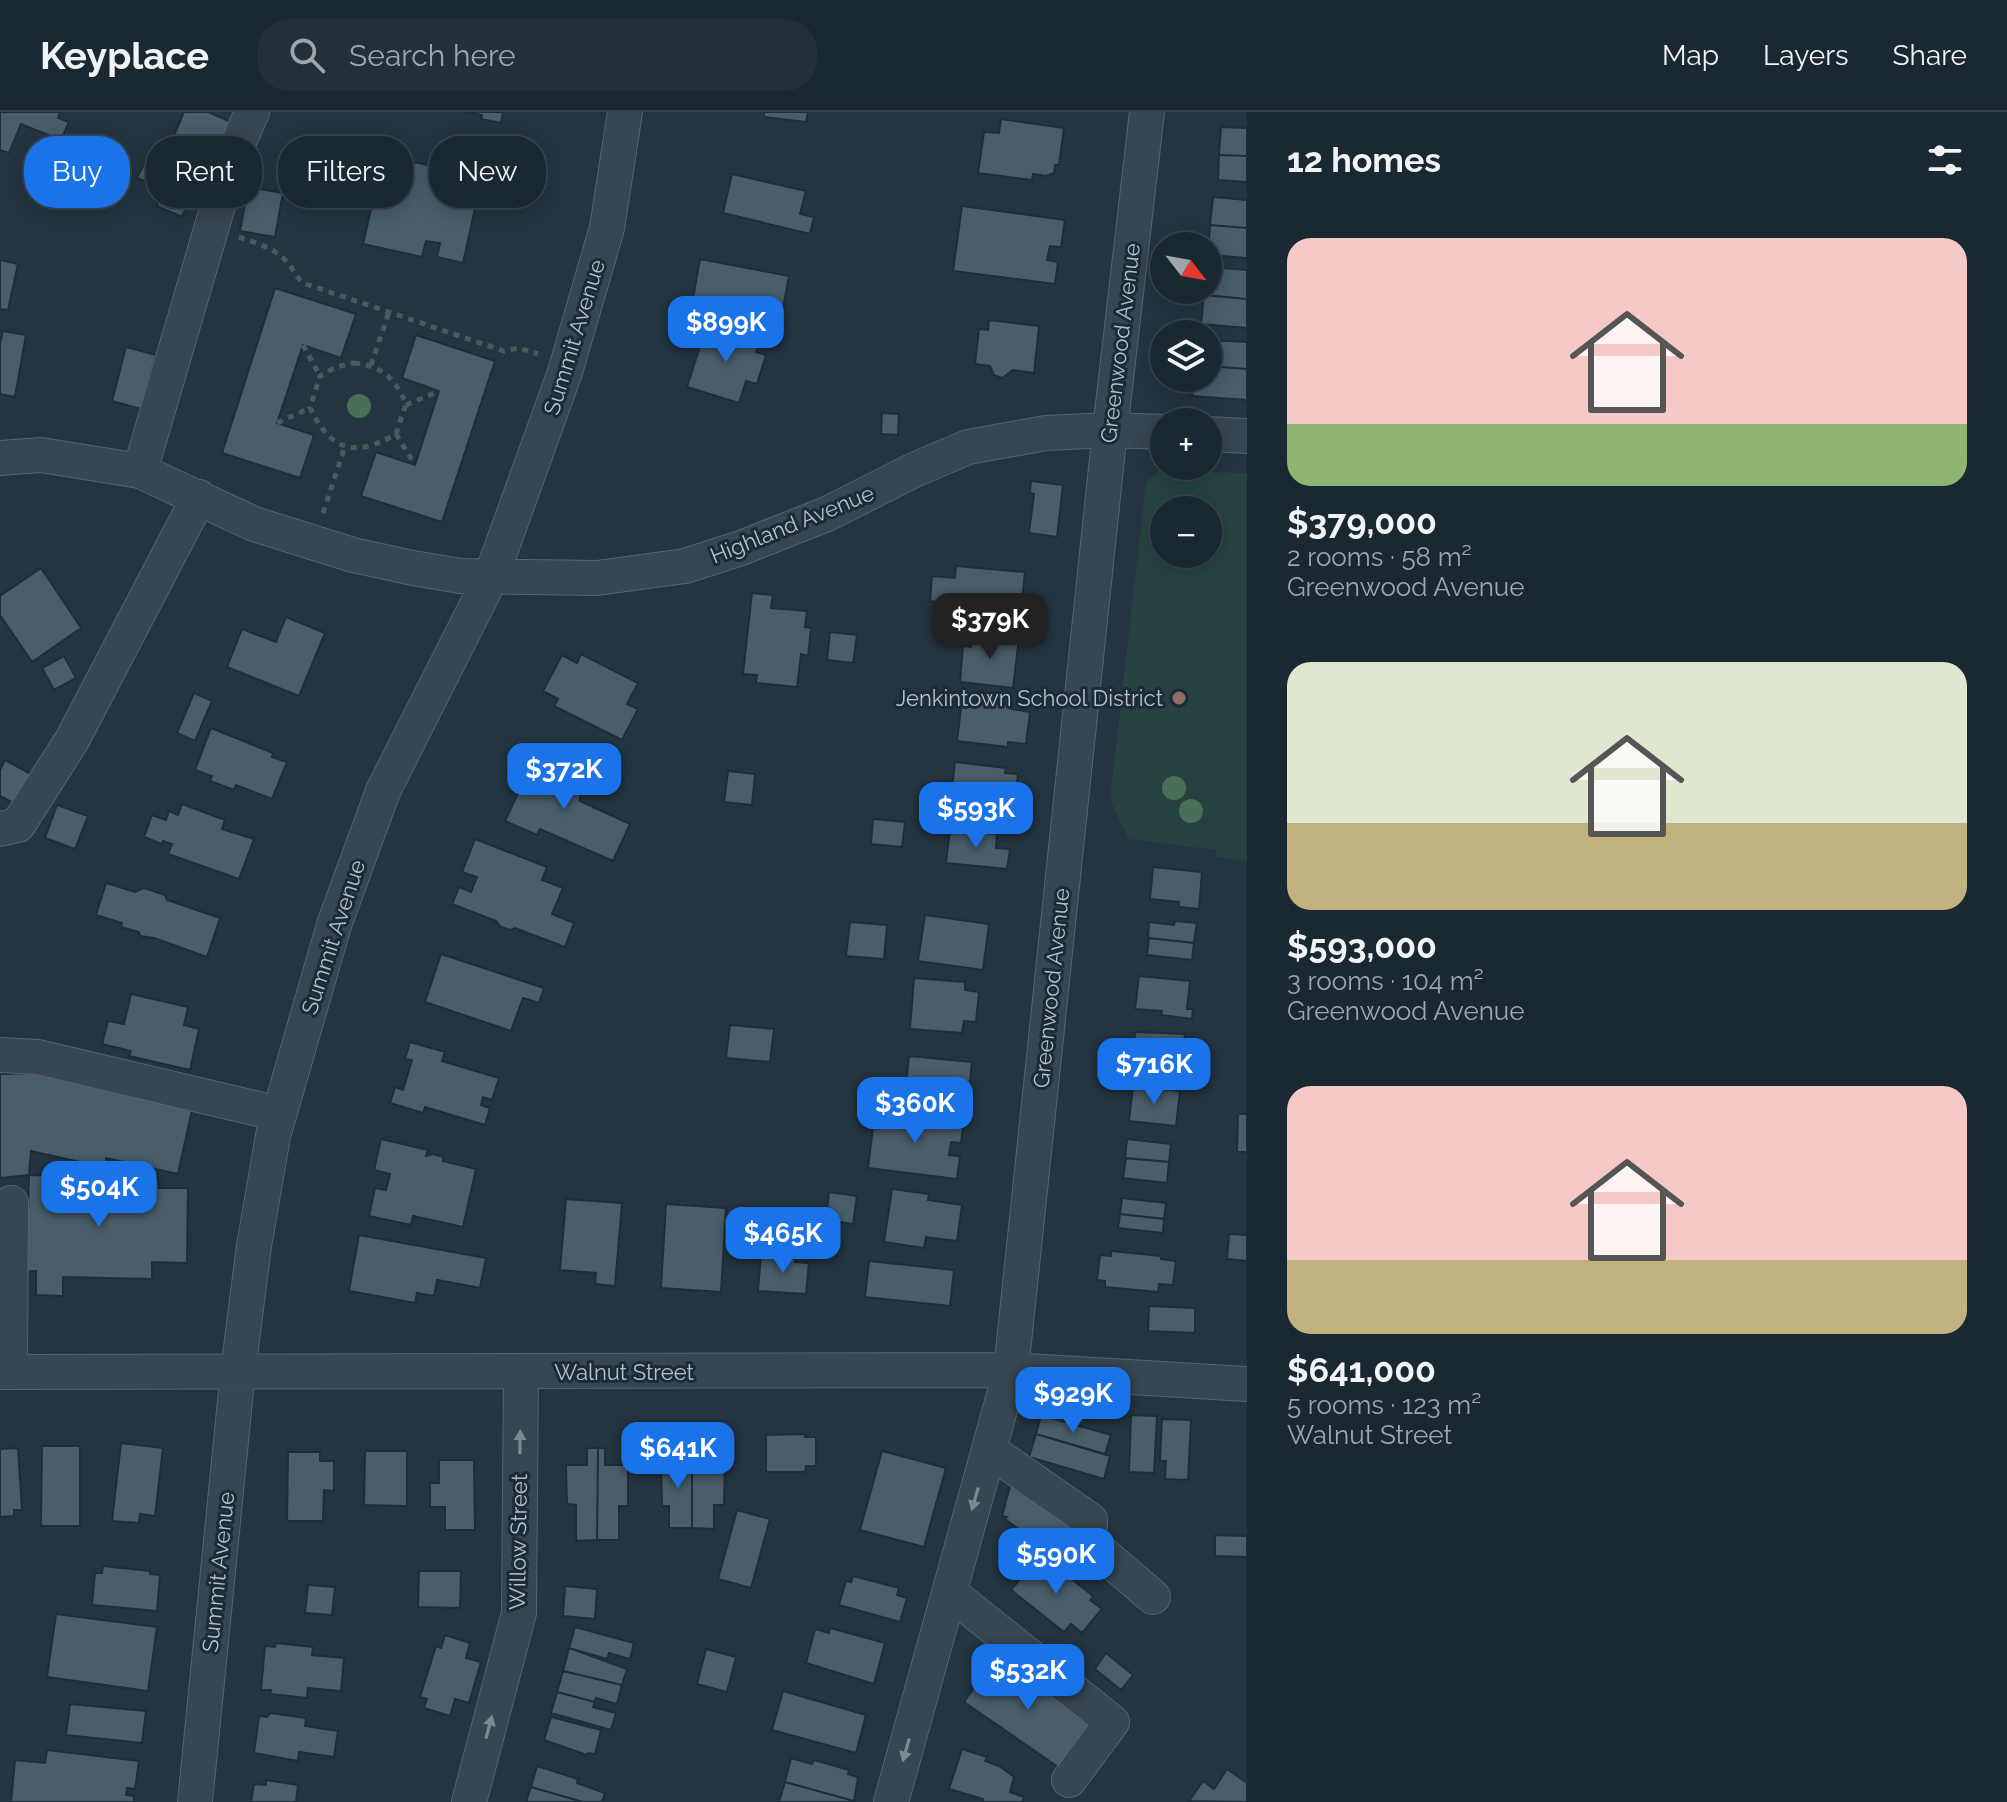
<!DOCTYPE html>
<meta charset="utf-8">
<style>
:root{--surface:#1a2831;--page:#233039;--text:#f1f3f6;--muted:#9fa6ab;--line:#38444d;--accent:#1a73e8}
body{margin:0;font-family:Raleway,sans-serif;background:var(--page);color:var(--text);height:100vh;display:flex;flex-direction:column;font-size:30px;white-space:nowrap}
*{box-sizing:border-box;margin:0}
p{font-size:26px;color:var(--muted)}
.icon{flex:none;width:44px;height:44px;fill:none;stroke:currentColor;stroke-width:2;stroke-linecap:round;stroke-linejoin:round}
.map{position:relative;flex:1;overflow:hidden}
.details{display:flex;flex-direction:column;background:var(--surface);width:760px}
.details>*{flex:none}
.hud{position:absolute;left:24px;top:24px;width:760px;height:72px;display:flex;gap:16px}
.needle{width:52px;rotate:121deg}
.tools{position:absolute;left:1150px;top:120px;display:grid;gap:16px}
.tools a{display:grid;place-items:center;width:72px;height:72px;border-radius:50%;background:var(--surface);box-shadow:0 4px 20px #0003,0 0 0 2px var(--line);font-size:40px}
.price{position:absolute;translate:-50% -68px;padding:0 18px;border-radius:16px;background:var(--accent);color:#fff;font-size:26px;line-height:52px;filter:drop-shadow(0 2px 4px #0008)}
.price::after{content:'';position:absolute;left:50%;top:48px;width:24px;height:18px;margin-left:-12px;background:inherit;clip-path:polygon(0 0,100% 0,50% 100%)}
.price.on{background:#222;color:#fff}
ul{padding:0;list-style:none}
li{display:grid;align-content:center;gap:16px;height:424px;padding:0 40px}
li span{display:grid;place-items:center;height:248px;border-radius:24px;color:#555}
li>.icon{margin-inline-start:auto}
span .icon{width:144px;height:144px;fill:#fffc;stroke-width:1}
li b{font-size:34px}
h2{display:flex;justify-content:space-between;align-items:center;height:96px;padding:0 40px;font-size:34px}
.tag{padding:0 28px;border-radius:32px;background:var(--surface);box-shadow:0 4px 20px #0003,0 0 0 2px var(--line);font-size:28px;line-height:72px}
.tag.on{background:var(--accent);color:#fff}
header{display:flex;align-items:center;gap:48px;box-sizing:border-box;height:112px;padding:0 40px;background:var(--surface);border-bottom:2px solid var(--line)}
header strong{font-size:38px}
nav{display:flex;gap:44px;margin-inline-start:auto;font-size:28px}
.search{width:560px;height:72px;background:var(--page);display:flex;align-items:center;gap:20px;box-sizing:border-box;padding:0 28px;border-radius:32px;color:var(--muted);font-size:30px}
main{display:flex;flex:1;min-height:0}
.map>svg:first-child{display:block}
.green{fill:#254241;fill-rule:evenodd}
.building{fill:#495d6a;stroke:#1e2d38;stroke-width:2}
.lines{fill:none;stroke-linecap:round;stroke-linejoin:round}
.minor-casing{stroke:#55646e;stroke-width:36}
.path{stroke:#435e5c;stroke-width:5;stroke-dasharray:6 6;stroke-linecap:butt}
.minor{stroke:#374651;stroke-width:34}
.tree{fill:#4a6f59}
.oneway{fill:#7c8a94}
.education-dot{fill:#8d6e63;stroke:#1c2b36;stroke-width:3}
.labels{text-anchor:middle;stroke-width:6;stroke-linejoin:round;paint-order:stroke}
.street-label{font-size:22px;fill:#b4c1cb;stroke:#1c2b36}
.poi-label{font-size:22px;fill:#b4c1cb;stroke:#1c2b36;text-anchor:end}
</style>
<header>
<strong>Keyplace</strong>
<div class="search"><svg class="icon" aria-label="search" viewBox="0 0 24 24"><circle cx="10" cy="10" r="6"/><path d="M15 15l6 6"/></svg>Search here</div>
<nav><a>Map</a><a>Layers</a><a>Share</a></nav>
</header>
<main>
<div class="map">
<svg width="1247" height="1690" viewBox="0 0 1247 1690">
<rect width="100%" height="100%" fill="#233541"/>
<path class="green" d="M1159 359 1247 361V749L1217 745 1216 738 1129 727 1110 688 1146 370ZM1164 398H1208V442H1164Z"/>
<path class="building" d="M0 0H60L58 6 69 10 61 28 21 12 9 41 0 38Z
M184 0H208L236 12 216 58 205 53 182 105 157 94 164 78 137 66 145 50 178 65 189 39 171 31Z
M464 0H503L501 11 481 7 482 3Z
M764 0H808L806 10 764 5Z
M1001 7 1064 16 1059 53H1055L1054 61 1046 64 1033 62 1032 68 978 61 984 20 999 21Z
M1221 15 1247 16V44L1219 43Z
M1219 43 1247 44V70L1218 68Z
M414 50 482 65 463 151 437 145 440 131 426 129 422 145 363 132 375 80 380 81 382 71 408 76Z
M732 62 806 79 800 102 814 105 810 122 723 101Z
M248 75 283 81 275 125 240 119Z
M1213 85 1247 88V116L1210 113Z
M962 94 1065 108 1061 135 1050 134 1047 148 1058 150 1055 172 953 159Z
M1210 113 1247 116V146L1208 143Z
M700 147 789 164 781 207 692 191Z
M0 148 18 152 8 198 0 197Z
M1208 155 1247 158V187L1204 183V178H1208Z
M275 176 356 202 341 246 303 233 277 311 314 323 300 366 222 341Z
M1204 183 1247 187V216L1201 212Z
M989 208 1039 214 1034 261 1013 258 1002 266 994 263 990 254 975 252 979 217 988 218Z
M707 213 760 229 756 240 766 243 757 272 746 269 739 291 687 275Z
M3 219 26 223 15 285 0 282V232Z
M416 223 495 249 442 410 361 384 376 340 415 353 439 279 402 266Z
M1208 228 1247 230V257L1208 254Z
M126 235 156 243 141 297 112 289Z
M1208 254 1247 257V288L1192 284 1193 266H1208Z
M882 301 899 302 898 323 881 322Z
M1031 369 1063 373 1057 425 1029 421 1034 382 1030 381Z
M956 454 1025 460 1021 499 930 489 932 464 955 466Z
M41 456 81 516 32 550 0 503V484Z
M752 481 773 483 771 496 807 499 805 515 811 516 808 544 801 542 797 575 756 571 757 563 743 562Z
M286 505 325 521 299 584 227 555 242 517 276 530Z
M830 520 857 523 853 551 827 548Z
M973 521 1019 525 1013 576 960 570 963 534 971 535Z
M581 542 638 571 627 592 638 597 622 628 554 594 558 587 543 579 562 543 577 551Z
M64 544 76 566 54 578 42 556Z
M194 581 212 589 195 629 177 621Z
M962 588 1012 593 1011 597 1030 600 1026 632 1008 630V635L957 629Z
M211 616 273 641 272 645 287 650 272 687 236 673 234 678 210 669 212 664 195 658Z
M535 645 569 659 567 663 581 669 580 689 630 712 613 749 540 717 537 723 505 709Z
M5 648 31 662 15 692 0 684V658Z
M955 650 1006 656 1005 661 1018 662 1014 695 1001 693 1000 699 950 693Z
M728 659 755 662 752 693 724 690Z
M182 692 225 708 222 717 254 727 239 767 168 742 172 732 163 729 162 732 144 725 152 703 166 708 169 699 178 703Z
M57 693 88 704 75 737 45 726Z
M873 707 905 710 902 735 871 732Z
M950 717 997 722 996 736 1010 737 1007 757 946 751Z
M475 727 547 755 542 768 563 776 552 802 574 811 565 835 515 816 511 818 501 815 496 809 452 792 459 775 471 780 477 765 462 760Z
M1153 755 1202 760 1199 797 1179 795V790L1150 787Z
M106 771 135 780 144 776 165 783 167 788 220 806 207 845 154 826 140 824 139 820 121 815 122 811 96 803Z
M925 803 989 812 983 858 918 849Z
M1175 809 1197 811 1194 831 1148 826 1149 810 1174 813Z
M850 810 887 813 884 847 846 844Z
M1149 826 1194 831 1192 848 1147 843Z
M441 842 544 876 539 891 523 886 511 919 425 890Z
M1139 864 1190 869 1187 897H1193L1192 907 1161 903 1162 899 1135 897Z
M914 866 965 870V878L979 880 976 910 964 909 962 921 910 917Z
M131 882 188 895 184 913 199 917 190 958 129 944 131 939 102 932 108 909 124 912Z
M730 913 774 917 770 950 726 946Z
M1135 920 1185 922 1181 957 1132 952Z
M410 930 445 940 442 949 499 966 492 988 483 985 481 993 490 996 485 1013 425 995 423 1001 390 991 395 975 403 978 412 948 405 947Z
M909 944 972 950 967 997 904 991Z
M34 961 193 993 178 1062 106 1046 107 1064H89V1052L31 1039 29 1063 0 1066V962Z
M1133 974 1180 979 1176 1014 1129 1009Z
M875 999 964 1009 961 1031 951 1030 949 1043 960 1044 957 1067 868 1056Z
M1238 1002H1247V1040H1237Z
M381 1027 428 1038 426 1044 433 1042 443 1045V1049L476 1057 463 1115 413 1104 411 1113 369 1104 375 1076 386 1078 390 1062 374 1058Z
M1127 1027 1171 1032 1169 1050 1125 1046Z
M1126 1046 1169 1050 1167 1071 1123 1066Z
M29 1063 158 1065 159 1076H188L187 1151 152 1150V1167L63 1165V1184L36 1183V1159H15L16 1102H28Z
M892 1077 929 1082 928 1088 962 1093 957 1129 926 1125 924 1136 884 1130Z
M829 1080 857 1084 853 1112 826 1108Z
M1122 1086 1166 1091 1164 1107 1120 1102Z
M566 1087 622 1091 615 1174 595 1172 596 1161 560 1158Z
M666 1092 726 1096 721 1180 661 1176Z
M1120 1102 1164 1107 1163 1121 1118 1116Z
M1229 1122 1247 1123V1149L1227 1147Z
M359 1123 486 1146 480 1176 437 1168 434 1184 417 1181 415 1191 349 1179Z
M1111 1139 1161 1144V1147L1176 1149 1173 1173 1159 1172 1158 1180 1105 1175V1169L1097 1168 1100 1143 1111 1144Z
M761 1142 795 1145V1150L809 1151 806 1182 758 1179Z
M869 1149 954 1158 950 1194 865 1185Z
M1149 1194 1195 1196V1221L1148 1219Z
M1041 1303 1111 1323 1105 1342 1036 1322Z
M1131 1303 1157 1304 1154 1361 1129 1360Z
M1162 1307 1191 1308 1188 1368 1165 1367 1166 1349H1160Z
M806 1322 805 1325H816V1354H806L805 1360H766V1323Z
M1036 1322 1110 1344 1104 1367 1029 1345Z
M121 1331 163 1336 155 1404 140 1402 139 1411 112 1409Z
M42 1334H80V1414H41Z
M681 1335H692V1416H669V1394H662L661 1350H681Z
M692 1335H699V1350H725L724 1393H714V1417L692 1416Z
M18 1336 22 1398H14V1404L0 1405V1337Z
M587 1336H598L597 1428 576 1429V1393L567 1392 566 1353H587Z
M598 1336H605V1353H628V1394H619V1428H597Z
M365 1339H407V1394L364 1393Z
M882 1339 946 1356 924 1435 860 1418Z
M288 1340H320V1349H334V1379L324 1378 323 1409H287Z
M439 1348H474L475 1418H445V1395H430V1371H439Z
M1013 1363 1084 1414 1058 1447 1005 1407 1007 1405 1002 1404Z
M737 1398 770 1407 751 1476 718 1467Z
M1215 1423 1247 1424V1445L1215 1444Z
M1040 1442 1093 1484 1090 1488 1102 1497 1082 1521 1071 1512 1064 1520 1011 1478Z
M103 1454 150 1459V1462L160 1463 157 1499 92 1493 95 1461H102Z
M419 1459H461L460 1496 418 1495Z
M853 1464 899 1476 897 1483 907 1486 900 1510 839 1493 846 1469 851 1470Z
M308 1473 335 1475 332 1503 305 1501Z
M565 1474 597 1477 595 1507 563 1504Z
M56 1502 157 1515 148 1579 47 1565Z
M575 1515 634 1531 630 1547 609 1541 607 1547 569 1536Z
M830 1516 885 1531 874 1572 806 1551 815 1517 829 1521Z
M445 1523 470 1531 466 1546 481 1550 469 1591 455 1587 450 1604 424 1596 427 1587 420 1585 436 1534 441 1536Z
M276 1531 313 1535 312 1543 344 1546 341 1579 308 1576 307 1586 270 1582 271 1578H261L265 1534 275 1535Z
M569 1536 627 1557 622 1573 563 1559Z
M706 1537 736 1545 727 1580 697 1572Z
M1106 1541 1133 1563 1121 1578 1095 1557Z
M996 1544 1093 1611 1061 1657 964 1590Z
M563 1559 622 1573 617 1592 596 1586 595 1590 557 1580Z
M783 1579 866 1603 856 1641 772 1618Z
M557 1580 595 1590 593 1595 616 1601 611 1618 551 1601Z
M70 1592 146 1599 142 1631 66 1623Z
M270 1601 306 1606 305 1614 338 1619 334 1645 299 1640 298 1649 254 1641 259 1604 267 1605Z
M551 1605 601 1618 595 1642 588 1641 587 1643 544 1628Z
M962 1637 987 1645 985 1649 999 1654 1014 1665 1010 1680 1024 1685 1022 1690H982L983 1687 949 1677Z
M47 1638 139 1649 135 1677 127 1676 126 1683 134 1684V1690H11L15 1648 45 1651Z
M791 1646 812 1652 814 1648 849 1658 848 1662 858 1665 854 1689 785 1670Z
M537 1654 578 1667 577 1671 605 1681 602 1690H583L531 1675Z
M1227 1657 1247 1671V1690L1189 1689 1203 1669 1214 1677Z
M266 1668 298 1673 296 1690H251L254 1672 266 1673Z
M785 1670 854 1689V1690H779Z
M531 1675 583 1690H526Z"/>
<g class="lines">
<g class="minor-casing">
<path id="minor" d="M1208 322 1247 324
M0 346 41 343 140 359 254 412 353 443 413 456 460 464 597 466 685 454 741 436 827 402 914 358 968 335 1046 321 1110 318 1164 320
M140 359 232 46 252 0
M0 717 18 713 72 628 199 385
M0 943 38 945 279 1002
M0 1260 1011 1258 1247 1272
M10 1260 11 1091
M989 1338 1090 1408 1089 1430 1153 1485
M949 1480 1112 1610 1069 1668
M195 1690 238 1259 254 1134 273 1024 334 813 383 679 491 465 565 260 607 116 625 0
M469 1690 519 1501 521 1260
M891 1690 1011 1258 1110 318 1147 0"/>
</g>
<path class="path" d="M239 125C255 131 273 135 285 148 295 157 293 164 306 172L504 239 519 236 538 242
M303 233 320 264
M354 251C382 254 395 266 406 292L396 322C355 346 331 339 310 296L320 264 336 255Z
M371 253 389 200
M406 293 439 279
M277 311 310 296
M396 322 415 353
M323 401 345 334"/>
<use href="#minor" class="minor"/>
</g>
<g class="tree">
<circle cx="359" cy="294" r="12"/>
<circle cx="1174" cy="676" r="12"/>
<circle cx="1191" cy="699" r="12"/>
</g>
<defs><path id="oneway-solid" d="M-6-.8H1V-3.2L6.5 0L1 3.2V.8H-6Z" transform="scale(2)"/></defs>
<g class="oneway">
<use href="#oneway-solid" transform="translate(520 1330) rotate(-89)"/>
<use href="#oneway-solid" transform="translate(975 1387) rotate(106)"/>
<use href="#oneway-solid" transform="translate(489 1615) rotate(-75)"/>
<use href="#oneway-solid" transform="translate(906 1638) rotate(106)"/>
</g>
<circle class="education-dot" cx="1179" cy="586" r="8"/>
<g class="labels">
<g class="street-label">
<text transform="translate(574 225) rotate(-73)" y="8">Summit Avenue</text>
<text transform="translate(1120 231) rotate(-83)" y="8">Greenwood Avenue</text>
<text transform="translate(792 412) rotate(-22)" y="8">Highland Avenue</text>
<text transform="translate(333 825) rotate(-72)" y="8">Summit Avenue</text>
<text transform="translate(1051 876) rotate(-84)" y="8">Greenwood Avenue</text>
<text x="624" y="1268">Walnut Street</text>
<text transform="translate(518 1430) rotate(-89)" y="8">Willow Street</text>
<text transform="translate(218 1460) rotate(-84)" y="8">Summit Avenue</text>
</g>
<g class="poi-label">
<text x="1163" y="594">Jenkintown School District</text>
</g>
</g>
</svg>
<div class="tools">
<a><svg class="needle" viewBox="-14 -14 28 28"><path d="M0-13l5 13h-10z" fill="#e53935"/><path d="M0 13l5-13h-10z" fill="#9fa6ab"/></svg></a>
<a><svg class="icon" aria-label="layers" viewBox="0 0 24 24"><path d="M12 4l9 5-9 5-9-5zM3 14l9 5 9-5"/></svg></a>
<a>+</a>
<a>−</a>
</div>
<b class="price" style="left:726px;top:252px">$899K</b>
<b class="price on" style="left:990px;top:549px">$379K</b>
<b class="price" style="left:564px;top:699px">$372K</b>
<b class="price" style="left:976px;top:738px">$593K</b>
<b class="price" style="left:1154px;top:994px">$716K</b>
<b class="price" style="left:915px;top:1033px">$360K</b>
<b class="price" style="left:99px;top:1117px">$504K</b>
<b class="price" style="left:783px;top:1163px">$465K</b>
<b class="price" style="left:1073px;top:1323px">$929K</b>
<b class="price" style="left:678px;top:1378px">$641K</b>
<b class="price" style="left:1056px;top:1484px">$590K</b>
<b class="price" style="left:1028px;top:1600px">$532K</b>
<div class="hud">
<a class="tag on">Buy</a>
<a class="tag">Rent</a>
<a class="tag">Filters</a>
<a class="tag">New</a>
</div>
</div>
<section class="details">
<h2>12 homes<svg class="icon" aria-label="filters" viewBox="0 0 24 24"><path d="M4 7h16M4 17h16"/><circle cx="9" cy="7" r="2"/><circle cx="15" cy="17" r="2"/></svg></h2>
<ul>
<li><span style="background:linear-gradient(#f6c9c9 75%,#8fb573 0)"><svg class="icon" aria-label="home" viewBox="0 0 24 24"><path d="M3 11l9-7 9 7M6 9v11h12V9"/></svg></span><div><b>$379,000</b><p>2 rooms · 58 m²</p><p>Greenwood Avenue</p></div></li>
<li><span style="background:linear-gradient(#dfe7d0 65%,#c2b280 0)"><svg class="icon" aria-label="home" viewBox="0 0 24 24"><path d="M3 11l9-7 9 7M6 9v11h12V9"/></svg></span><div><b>$593,000</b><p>3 rooms · 104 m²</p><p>Greenwood Avenue</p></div></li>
<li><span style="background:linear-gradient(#f6c9c9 70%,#c2b280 0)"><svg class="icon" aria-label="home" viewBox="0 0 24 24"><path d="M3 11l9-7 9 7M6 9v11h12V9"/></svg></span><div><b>$641,000</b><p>5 rooms · 123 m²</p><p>Walnut Street</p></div></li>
</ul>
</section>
</main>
